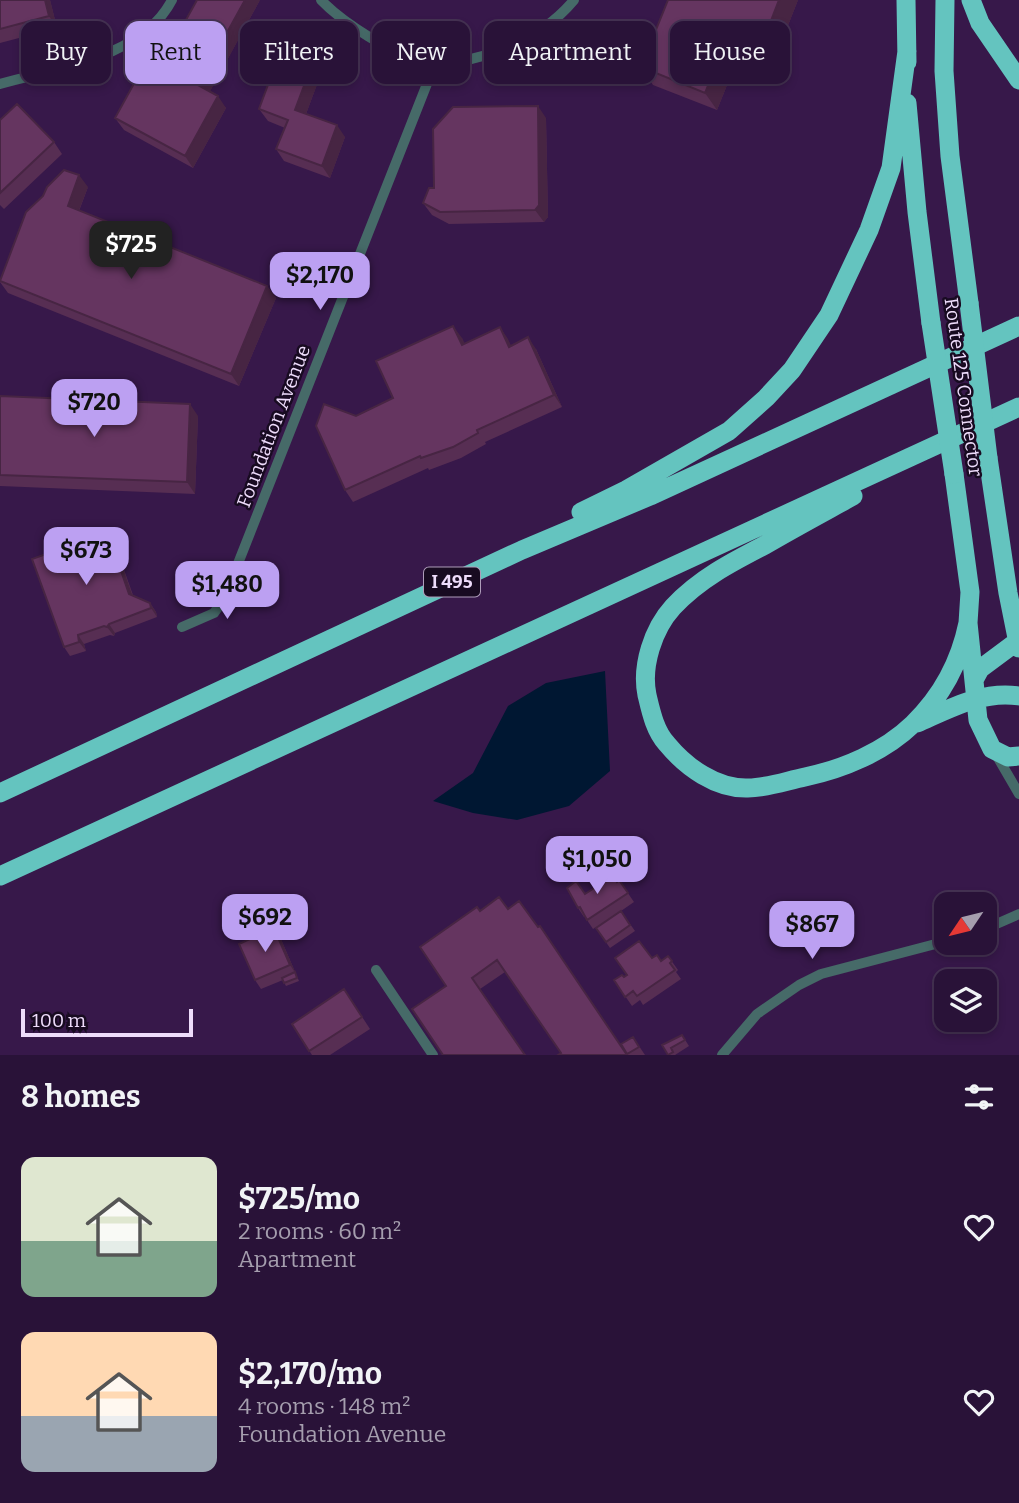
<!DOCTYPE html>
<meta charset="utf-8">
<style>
:root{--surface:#291238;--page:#352043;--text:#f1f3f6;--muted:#a59eae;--line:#453253;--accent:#bca0f2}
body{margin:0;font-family:Bitter,serif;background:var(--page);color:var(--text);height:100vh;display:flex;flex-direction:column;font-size:26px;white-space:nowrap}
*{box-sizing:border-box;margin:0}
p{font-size:23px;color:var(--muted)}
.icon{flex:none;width:38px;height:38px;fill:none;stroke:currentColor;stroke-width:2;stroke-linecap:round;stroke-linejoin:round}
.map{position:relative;height:1055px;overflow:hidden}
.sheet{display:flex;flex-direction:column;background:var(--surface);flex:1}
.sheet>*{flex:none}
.guide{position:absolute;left:21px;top:21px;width:978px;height:63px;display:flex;gap:14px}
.needle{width:46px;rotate:235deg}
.controls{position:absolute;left:934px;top:892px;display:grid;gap:14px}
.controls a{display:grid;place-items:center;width:63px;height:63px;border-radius:14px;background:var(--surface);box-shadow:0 4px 10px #0003,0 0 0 2px var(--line);font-size:35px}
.scale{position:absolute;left:21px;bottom:18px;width:172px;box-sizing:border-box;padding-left:7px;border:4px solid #eedcfb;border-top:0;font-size:19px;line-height:24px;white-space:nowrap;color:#eedcfb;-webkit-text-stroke:5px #180b21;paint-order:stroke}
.price{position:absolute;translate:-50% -60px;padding:0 16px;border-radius:14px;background:var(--accent);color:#111;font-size:23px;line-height:46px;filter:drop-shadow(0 2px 4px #0008)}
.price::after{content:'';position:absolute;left:50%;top:42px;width:21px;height:16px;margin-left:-10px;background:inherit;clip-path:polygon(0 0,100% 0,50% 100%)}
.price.active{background:#222;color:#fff}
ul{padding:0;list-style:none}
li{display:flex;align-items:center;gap:21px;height:175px;padding:0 21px}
li span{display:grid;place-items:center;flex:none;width:196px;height:140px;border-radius:14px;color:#555}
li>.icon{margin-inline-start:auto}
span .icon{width:84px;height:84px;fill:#fffc;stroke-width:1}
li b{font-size:30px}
h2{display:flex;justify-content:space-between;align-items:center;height:84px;padding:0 21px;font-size:30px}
.pill{padding:0 24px;border-radius:14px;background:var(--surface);box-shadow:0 4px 10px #0003,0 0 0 2px var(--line);font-size:24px;line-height:63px}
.pill.active{background:var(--accent);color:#111}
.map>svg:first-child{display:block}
.water{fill:#001732}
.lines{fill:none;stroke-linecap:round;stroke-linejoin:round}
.street{stroke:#466a68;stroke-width:10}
.highway{stroke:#64c4bf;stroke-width:19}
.highway-bridge{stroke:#64c4bf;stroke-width:19}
.wall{fill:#572e53}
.shaded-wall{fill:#472543}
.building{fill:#653560;stroke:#472543;stroke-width:2}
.labels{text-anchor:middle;stroke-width:5;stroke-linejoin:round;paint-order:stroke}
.shield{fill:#180b21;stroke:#ae9dba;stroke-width:2}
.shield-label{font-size:18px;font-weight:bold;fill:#eedcfb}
.street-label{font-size:19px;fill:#eedcfb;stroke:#180b21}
</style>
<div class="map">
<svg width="1019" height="1055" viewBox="0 0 1019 1055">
<rect width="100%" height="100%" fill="#37184a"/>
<path class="water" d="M605 671 610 771 569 806 517 820 473 813 433 801 473 773 508 706 546 683Z"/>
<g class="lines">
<path class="street" d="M321 0C341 21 392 55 421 60 474 69 540 41 574 0
M0 84C57 68 142 58 172 0
M182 627 214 613 224 599 436 61
M994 751 1019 794
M985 929 1019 914
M376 970 433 1055
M722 1055 757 1014 799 985 821 974 947 941"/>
<path class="highway" d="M906 0 907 62
M945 0 944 71 950 156 969 303
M971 0 980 23 1019 80
M907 103 917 212 931 323
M988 458 1008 593 1019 648
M954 474 970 592 968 623 978 720 992 749 1008 757 1019 756
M853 496C824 512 794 528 765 545 732 562 699 579 673 607 653 629 641 666 647 695 651 712 655 731 667 744 686 767 716 789 748 788 767 788 786 781 805 777 843 769 884 752 913 724 942 696 960 662 968 623
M581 512 626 490 729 431 766 398 792 370 829 315 869 230 891 168 907 51
M974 680 980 669 1019 640
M917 723C949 709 983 690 1019 696
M0 793 522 550 650 496 1019 326
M0 876 1019 407"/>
<path class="highway-bridge" d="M969 303 988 458
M931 323 954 474"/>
</g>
<path class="wall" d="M0 0H50L57 28 0 43Z
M260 0 210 91 226 108 193 168 124 130 115 118Z
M798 0 774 61 742 48 717 110 653 85 641 67Z
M317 51 325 63 306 114 345 137 330 178 284 161 276 149 285 128 268 121 259 109Z
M546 118 548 217 544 222 449 224 432 215 423 203 434 188Z
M0 120 54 142 62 154 4 209 0 205Z
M88 187 79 211 267 286 276 298 239 386 8 293 0 282Z
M500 327 511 346 536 349 562 407 485 442 486 444 461 458 429 470 428 468 353 502 345 490 393 398 462 338 464 344Z
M0 396 198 416 195 494 0 486Z
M90 532 94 538 114 542 133 595 150 603 156 612 157 617 115 633 114 636 110 635 84 644 86 651 70 656 64 647 77 543Z
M619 880 634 902 621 911 635 931 610 948 596 928 598 926 593 929 585 917H584L578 908 585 894Z
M508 909 561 1053 505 972 480 989 446 986 480 911Z
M280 937 299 981 286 986 283 980 261 989 255 980Z
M668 956 678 970 676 972 681 979 643 1005 640 1000 632 1006 614 980 624 977 652 958 661 961Z
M344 989 370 1029 330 1055H312L292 1024Z
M682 1035 689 1046 675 1055H668L662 1045Z
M633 1037 645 1055H628L621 1044Z"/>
<path class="shaded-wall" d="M45 0H50L57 28 49 16Z
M245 0H260L207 97 198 85Z
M779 0H798L774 61 762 44Z
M730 31 742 48 717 110 705 93Z
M317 51 325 63 303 122 295 110Z
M218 96 226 108 193 168 185 156Z
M538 106 546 118 548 217 544 222 535 210Z
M337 125 345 137 330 178 322 166Z
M79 175 88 187 76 218 68 206Z
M267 286 276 298 239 386 231 374Z
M453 326 462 338 471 356 462 345Z
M500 327 508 339 517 359 509 347Z
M528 337 536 349 562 407 554 395Z
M190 404 198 416 195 494 187 482Z
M108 533 114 542 135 603 129 594Z
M150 603 156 612 157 617 151 608Z
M109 624 115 633 114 636 107 627Z
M78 635 84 644 86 651 79 642Z
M274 928 280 937 296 974 290 965Z"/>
<path class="building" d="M0 0H45L49 16 0 29Z
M197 0H245L198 85 218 96 185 156 115 118 148 58 161 65Z
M668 0H779L762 44 730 31 705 93 641 67Z
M285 39 317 51 295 110 337 125 322 166 276 149 288 120 259 109Z
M17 104 54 142 0 193V120Z
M538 106 539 205 535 210 440 212 423 203 429 188H434L433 129 453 107Z
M64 170 79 175 68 206 267 286 231 374 0 281 26 212 43 196 47 187Z
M453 326 462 345 500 327 509 347 528 337 554 395 477 430 478 433 453 447 421 458 420 456 345 490 316 426 324 404 356 416 393 398 376 361Z
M0 396 190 404 187 482 0 475Z
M90 532 92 538 108 533 129 594 150 603 151 608 109 624 107 627 104 626 78 635 79 642 64 647 32 559 77 543 75 537Z
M613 876 617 882 619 880 628 893 587 920 580 907 578 908 567 888 576 881 585 894Z
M499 897 508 909 519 901 538 927 540 926 627 1055H558L561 1053 497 960 472 978 525 1055H443L412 1009 446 986 420 947 477 907 480 911Z
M621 911 630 925 606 942 596 928Z
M274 928 290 965 255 980 239 944Z
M639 941 652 958 657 955 661 961 668 956 672 961 670 963 675 970 637 996 633 991 625 997 614 980 622 975 624 977 627 975 615 958Z
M295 972 297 978 284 983 282 978Z
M344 989 362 1017 309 1051 292 1024Z
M682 1035 685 1040 671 1048 673 1052 668 1055 662 1045Z
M633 1037 639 1047 627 1054 621 1044Z"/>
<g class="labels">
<rect class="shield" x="424" y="567.5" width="56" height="29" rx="5"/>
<g class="shield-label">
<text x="452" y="588">I 495</text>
</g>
<g class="street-label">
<text transform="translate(964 387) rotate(82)" y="7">Route 125 Connector</text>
<text transform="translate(273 426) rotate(-69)" y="7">Foundation Avenue</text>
</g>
</g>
</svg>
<div class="controls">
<a><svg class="needle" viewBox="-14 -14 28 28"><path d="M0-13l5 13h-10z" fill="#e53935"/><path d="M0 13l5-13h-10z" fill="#a59eae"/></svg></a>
<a><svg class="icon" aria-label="layers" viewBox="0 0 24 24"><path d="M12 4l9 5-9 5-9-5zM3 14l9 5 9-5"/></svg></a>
</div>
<div class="scale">100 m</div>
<b class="price active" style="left:131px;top:281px">$725</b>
<b class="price" style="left:320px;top:312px">$2,170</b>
<b class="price" style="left:94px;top:439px">$720</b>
<b class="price" style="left:86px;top:587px">$673</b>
<b class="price" style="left:227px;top:621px">$1,480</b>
<b class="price" style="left:597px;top:896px">$1,050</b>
<b class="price" style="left:265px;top:954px">$692</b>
<b class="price" style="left:812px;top:961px">$867</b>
<div class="guide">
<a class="pill">Buy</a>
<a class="pill active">Rent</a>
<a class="pill">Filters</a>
<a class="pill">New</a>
<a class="pill">Apartment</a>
<a class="pill">House</a>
</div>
</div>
<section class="sheet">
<h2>8 homes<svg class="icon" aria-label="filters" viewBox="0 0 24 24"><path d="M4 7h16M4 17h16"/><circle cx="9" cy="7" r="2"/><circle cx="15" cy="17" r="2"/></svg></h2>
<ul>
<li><span style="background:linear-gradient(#dfe7d0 60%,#7fa58c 0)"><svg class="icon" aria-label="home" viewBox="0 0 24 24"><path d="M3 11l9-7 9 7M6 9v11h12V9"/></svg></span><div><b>$725/mo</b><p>2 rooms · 60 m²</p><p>Apartment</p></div><svg class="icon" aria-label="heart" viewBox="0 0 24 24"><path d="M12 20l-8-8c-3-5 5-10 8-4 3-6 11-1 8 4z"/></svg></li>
<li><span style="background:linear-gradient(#ffd9b3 60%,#9aa5b1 0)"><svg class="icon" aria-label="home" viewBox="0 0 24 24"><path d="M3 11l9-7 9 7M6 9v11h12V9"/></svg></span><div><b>$2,170/mo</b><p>4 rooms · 148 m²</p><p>Foundation Avenue</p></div><svg class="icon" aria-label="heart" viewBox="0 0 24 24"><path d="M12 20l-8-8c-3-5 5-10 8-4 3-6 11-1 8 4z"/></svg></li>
</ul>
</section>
